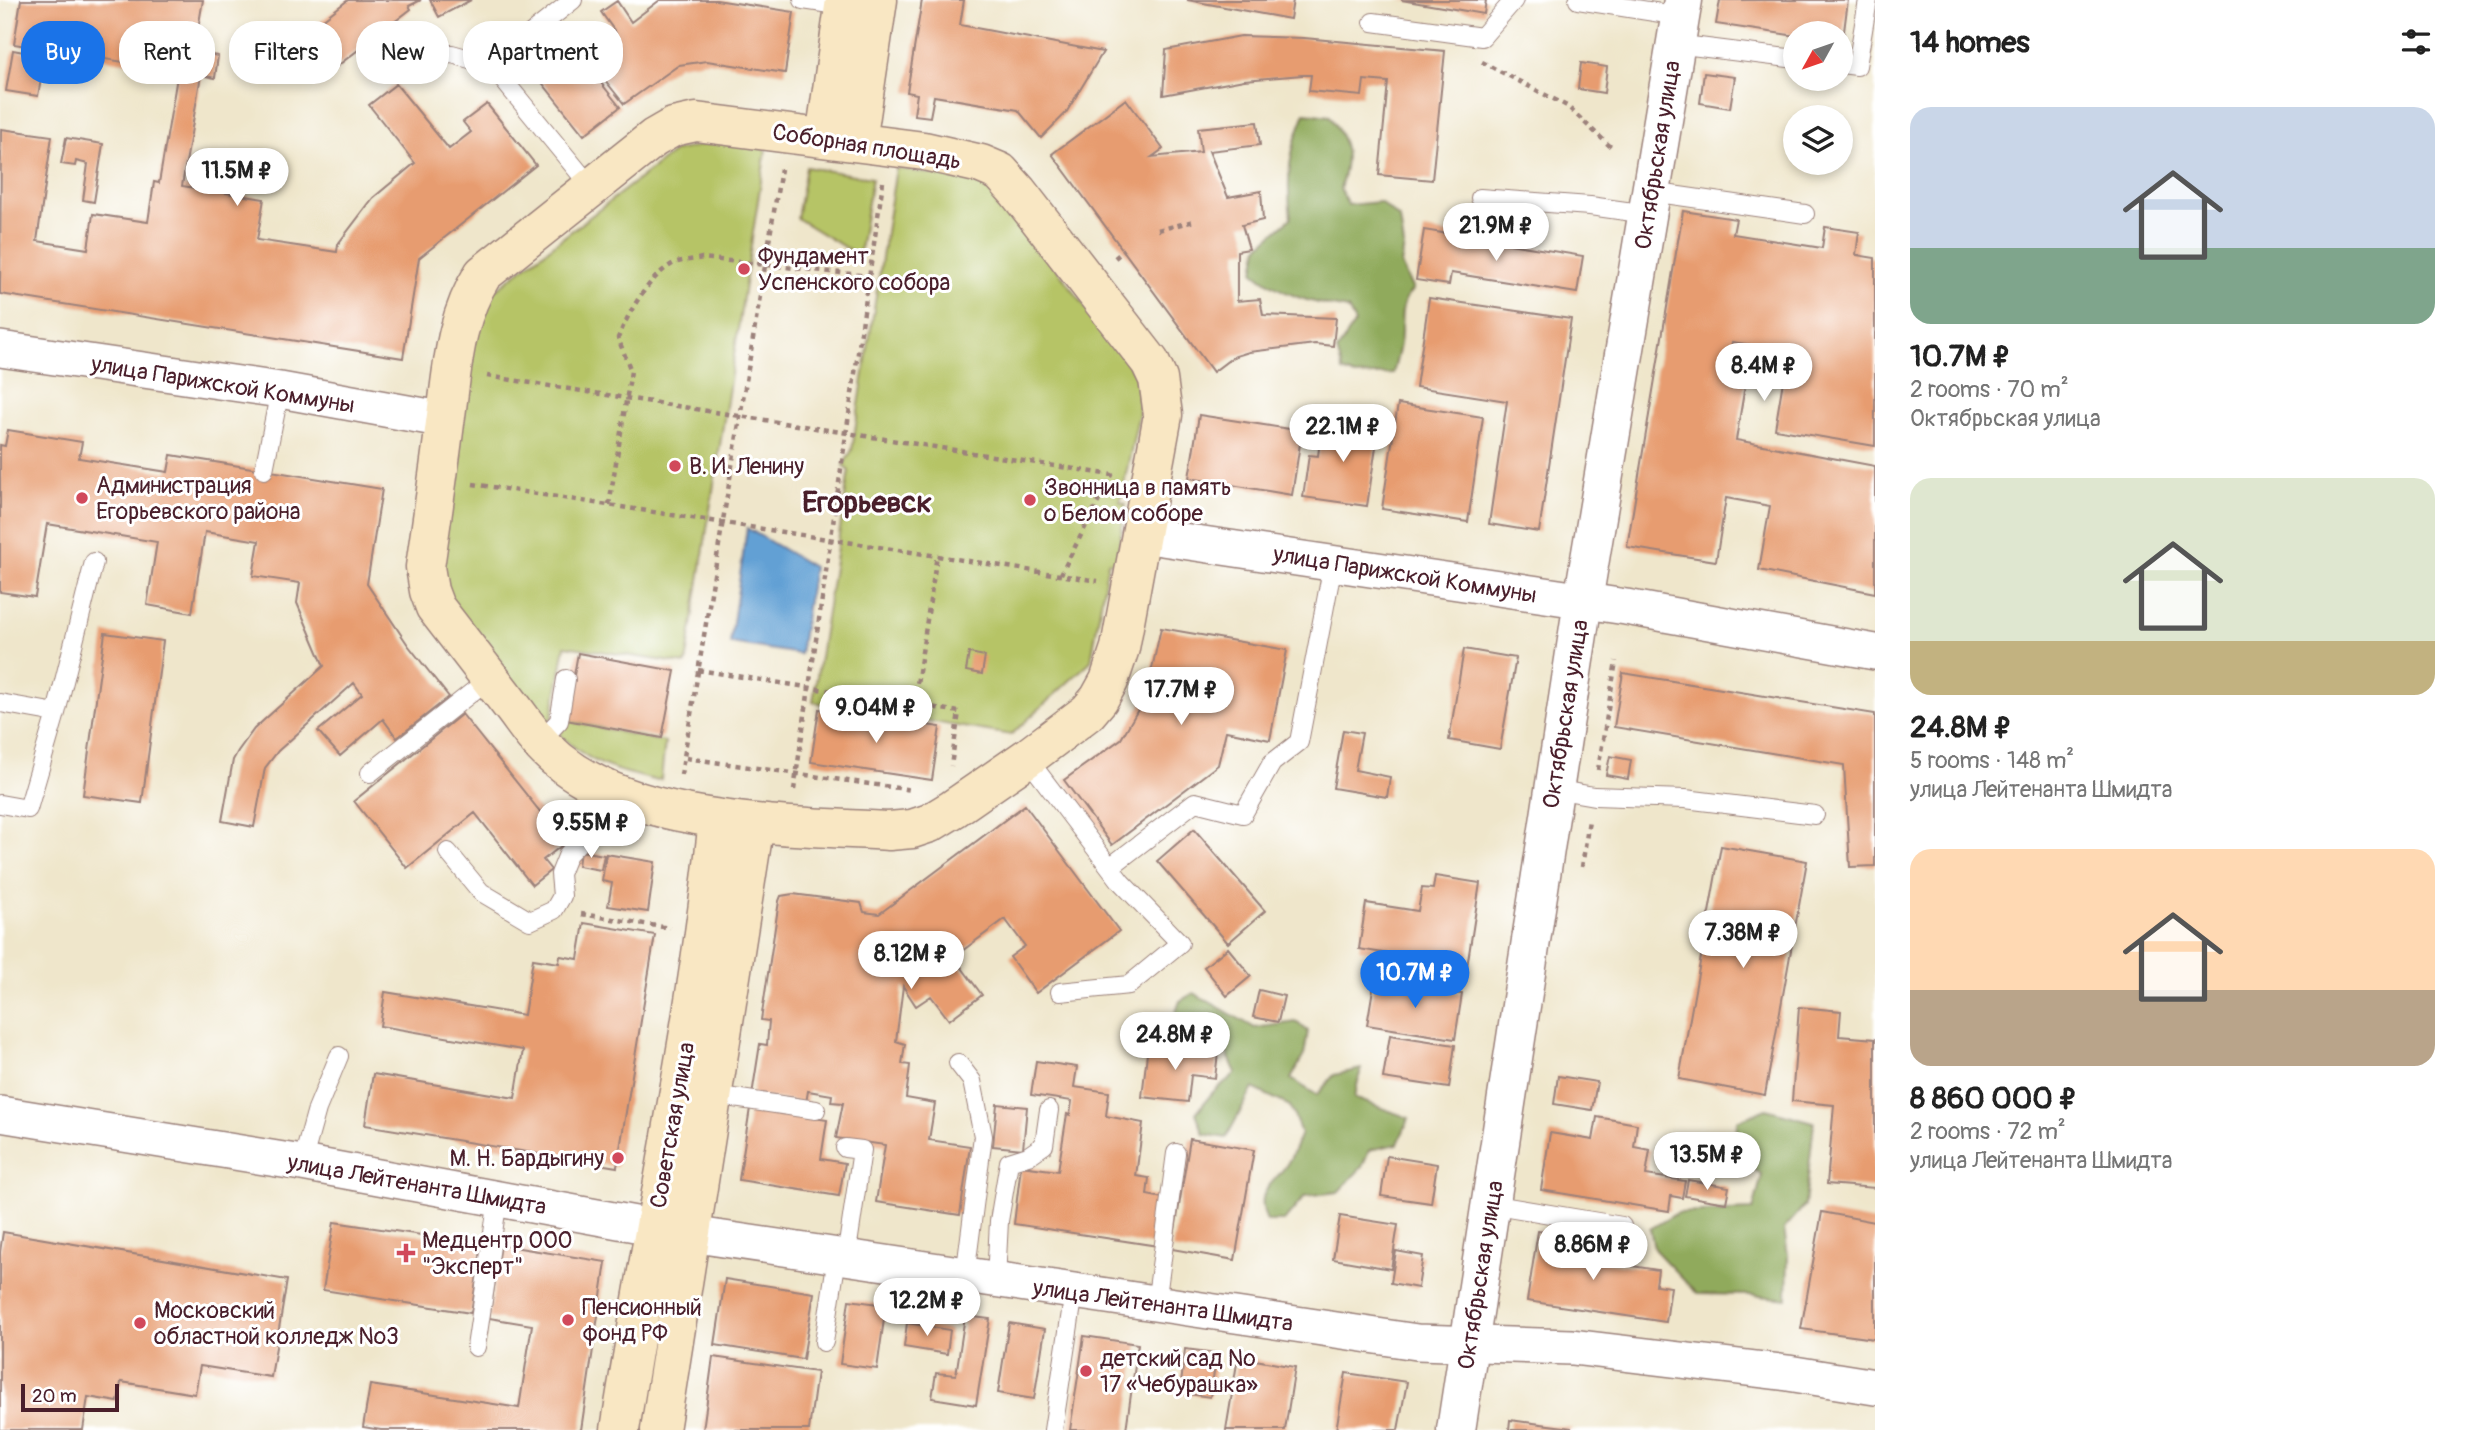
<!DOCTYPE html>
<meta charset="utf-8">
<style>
:root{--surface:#fff;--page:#f2f2f2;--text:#222;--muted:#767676;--accent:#1a73e8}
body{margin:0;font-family:Pangolin,sans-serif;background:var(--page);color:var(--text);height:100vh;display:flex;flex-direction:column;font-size:26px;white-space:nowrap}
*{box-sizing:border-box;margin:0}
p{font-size:23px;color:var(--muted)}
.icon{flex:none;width:38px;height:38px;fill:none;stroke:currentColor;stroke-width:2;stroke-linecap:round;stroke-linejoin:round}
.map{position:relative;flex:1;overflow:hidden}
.panel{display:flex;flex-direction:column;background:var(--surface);width:595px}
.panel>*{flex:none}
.top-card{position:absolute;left:21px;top:21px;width:665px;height:63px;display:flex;gap:14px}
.needle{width:46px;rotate:230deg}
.tools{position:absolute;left:1783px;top:21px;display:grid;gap:14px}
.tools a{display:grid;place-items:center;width:70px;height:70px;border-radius:50%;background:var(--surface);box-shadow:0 4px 10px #0003;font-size:35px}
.scale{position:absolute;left:21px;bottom:18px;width:98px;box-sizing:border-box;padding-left:7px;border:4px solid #4a1f2b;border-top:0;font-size:19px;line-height:24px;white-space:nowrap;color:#4a1f2b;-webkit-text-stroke:5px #fff;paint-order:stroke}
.price{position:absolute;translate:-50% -60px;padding:0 16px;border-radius:24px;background:#fff;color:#222;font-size:23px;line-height:46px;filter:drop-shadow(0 2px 4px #0008)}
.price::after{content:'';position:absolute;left:50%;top:42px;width:21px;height:16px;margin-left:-10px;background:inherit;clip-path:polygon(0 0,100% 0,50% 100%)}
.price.selected{background:var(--accent);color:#fff}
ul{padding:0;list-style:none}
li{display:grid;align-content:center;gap:14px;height:371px;padding:0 35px}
li span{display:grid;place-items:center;height:217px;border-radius:21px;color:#555}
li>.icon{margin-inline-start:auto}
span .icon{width:126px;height:126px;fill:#fffc;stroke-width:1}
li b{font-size:30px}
h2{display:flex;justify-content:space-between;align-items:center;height:84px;padding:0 35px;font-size:30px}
.pill{padding:0 24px;border-radius:28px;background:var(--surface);box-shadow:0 4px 10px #0003;font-size:24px;line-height:63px}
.pill.selected{background:var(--accent);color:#fff}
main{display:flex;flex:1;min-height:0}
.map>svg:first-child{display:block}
.green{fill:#b6c466;stroke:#807248;stroke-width:2}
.forest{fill:#90aa5b;stroke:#6d6443;stroke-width:2}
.water{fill:#62a0d4;stroke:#566080;stroke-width:2}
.building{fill:#e79c70}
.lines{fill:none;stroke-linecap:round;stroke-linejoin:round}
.service-casing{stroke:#9c827b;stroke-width:20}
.minor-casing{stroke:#9c827b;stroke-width:38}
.tertiary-casing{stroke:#9c827b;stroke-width:41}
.secondary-casing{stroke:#9c827b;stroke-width:41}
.path{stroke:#9c827b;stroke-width:4.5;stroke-dasharray:5 5;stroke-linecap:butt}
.service{stroke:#fff;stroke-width:18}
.minor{stroke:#fff;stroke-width:35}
.tertiary{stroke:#fff;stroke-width:38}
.secondary{stroke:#f9e7c3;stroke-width:38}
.poi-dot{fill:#d1495b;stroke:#fff;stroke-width:2.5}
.labels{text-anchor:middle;stroke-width:6;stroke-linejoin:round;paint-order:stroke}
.street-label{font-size:23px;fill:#4a1f2b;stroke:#fff}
.poi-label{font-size:23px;fill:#4a1f2b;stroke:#fff;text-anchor:start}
.district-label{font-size:30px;font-weight:bold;fill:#4a1f2b;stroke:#fff}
</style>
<main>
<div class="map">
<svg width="1875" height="1430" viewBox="0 0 1875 1430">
<rect width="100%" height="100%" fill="#fff"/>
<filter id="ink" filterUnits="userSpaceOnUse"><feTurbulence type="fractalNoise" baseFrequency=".0143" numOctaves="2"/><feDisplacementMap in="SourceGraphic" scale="14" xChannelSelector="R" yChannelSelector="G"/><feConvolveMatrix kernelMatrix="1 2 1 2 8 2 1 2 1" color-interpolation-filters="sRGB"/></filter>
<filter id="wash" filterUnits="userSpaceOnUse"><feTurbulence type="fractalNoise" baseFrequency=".00686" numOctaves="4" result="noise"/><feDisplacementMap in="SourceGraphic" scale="28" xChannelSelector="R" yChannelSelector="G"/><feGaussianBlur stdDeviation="1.57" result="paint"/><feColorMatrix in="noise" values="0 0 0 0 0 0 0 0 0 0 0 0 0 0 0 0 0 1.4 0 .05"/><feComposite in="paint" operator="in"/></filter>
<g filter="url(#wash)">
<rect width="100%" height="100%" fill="#efe6cb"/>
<path class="green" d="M716 142 766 149 686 664 565 646 552 718 545 724 445 597 439 568 471 331 490 294 675 151Z
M806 167 872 178 859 256 797 218Z
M896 168 982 183 1008 203 1136 375 1139 413 1120 502 1126 504 1116 563 1108 562 1091 661 1011 735 813 702 849 471 843 466 852 450Z
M566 720 665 742 661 779 654 780C614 770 591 765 560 735Z"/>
<path class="forest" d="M1305 113 1330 116C1348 145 1350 155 1340 189L1348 205 1380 202 1400 219 1404 246 1401 265 1413 290C1399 301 1402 318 1401 333 1401 347 1396 361 1393 374L1355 376 1343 371 1337 351 1355 323 1348 309C1313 303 1282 296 1254 272L1258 247 1291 218C1286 177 1289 151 1305 113Z
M1194 993 1255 1028 1296 1022 1308 1031 1304 1055 1291 1079 1317 1095 1334 1075 1361 1069 1354 1098 1409 1118 1398 1144 1369 1150 1362 1167 1338 1192 1305 1196 1284 1221H1267C1254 1189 1272 1187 1287 1164 1293 1155 1297 1143 1301 1133L1290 1106 1253 1088 1226 1138 1204 1134 1196 1113 1213 1092 1236 1073 1225 1048 1173 1020 1180 1001Z
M1766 1109 1814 1122 1805 1205 1784 1229 1788 1255 1787 1299 1751 1295 1697 1294 1654 1249 1650 1229 1677 1213 1753 1210 1762 1175 1736 1156 1737 1121Z"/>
<path class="water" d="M747 528 813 567 800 654 730 643Z"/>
<g id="blocks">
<path class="building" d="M21 0H203L194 52 218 56 215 78 201 75 182 186 264 199 257 240 337 252 338 244 373 198 415 163 369 105 396 84 449 149 471 132 463 122 487 104 536 165 419 258 403 358 0 294 1 129 52 136 37 241 88 249 93 214 148 222 154 182 159 183 178 71 14 44Z
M348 0H421L409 6 411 9 336 67 308 31Z
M430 0H471L439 17Z
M660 0H716L794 12 785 73 707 61 679 65 624 104 585 55 616 33 601 12 617 1 631 22Z
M922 0H964L960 25 1103 52 1066 113 1041 138 1018 110 934 96 930 117 914 115 917 94 907 92Z
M1187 0H1293L1290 19Z
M1401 0H1486L1484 14Z
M1720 0H1848L1843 39 1841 33H1796V36L1716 24Z
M560 31 620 107 584 135 524 60Z
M1241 36 1304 38 1445 51 1432 180 1379 175 1388 82 1364 80 1362 96 1309 91 1311 75H1302L1244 80 1163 95 1166 50Z
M13 50 45 56 38 96 6 91Z
M1581 63 1607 67 1604 93 1578 89Z
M1704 73 1735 77 1730 108 1700 103Z
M1126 99 1163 149 1152 157 1201 152 1198 128 1257 122 1260 145 1209 151 1228 197 1261 191 1263 220 1242 225 1249 249 1237 251V301L1260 299 1263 315 1336 318 1333 346 1315 344 1249 352 1233 357 1213 372 1052 154Z
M66 138 103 144 94 202 83 200 88 164 76 161 75 166 61 164Z
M1683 211 1736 219 1733 234 1822 248 1825 227 1859 232 1856 255 1875 258V446L1775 429 1788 351 1732 342 1727 376 1746 379 1736 440 1875 466V593L1759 570 1770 506 1726 498 1716 561 1627 547Z
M1424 230 1583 256 1577 293 1451 273 1449 285 1416 280Z
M1429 298 1571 319 1539 532 1489 524 1507 401 1416 387Z
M1398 404 1483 417 1468 522 1382 509Z
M1199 415 1302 431 1292 495 1189 478Z
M1323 419 1379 427 1367 506 1303 497 1309 455 1318 456Z
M8 430 82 442 79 458 168 472 171 455 382 489 367 584 408 645 449 697 397 738 383 719 340 756 318 731 362 694 354 683 278 751 265 768 254 827 222 821 233 760 238 751 254 729 324 666 297 603 300 583 253 576 259 541 205 532 192 613 147 605 157 542 47 524 35 597 0 592V445L5 446Z
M1161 628 1287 650 1270 740 1226 731 1218 765 1112 845 1064 780 1121 739 1146 696Z
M105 633 163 641 142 803 83 795Z
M1464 649 1516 658 1500 749 1449 740Z
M578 653 675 671 662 738 566 720Z
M969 653 985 656 982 674 966 671Z
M1623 673 1875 714V866L1850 867 1844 765 1614 727Z
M819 709 940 727 932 780 811 762Z
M462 714 565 843 543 860 551 870 532 885 475 813 407 868 354 801Z
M1343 730 1362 733 1355 770 1390 777 1387 797 1333 788Z
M1610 756 1631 760 1628 779 1606 775Z
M1025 805 1119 931 1036 993 1010 957 1025 946 1005 919 954 957 982 995 949 1020 931 996 916 1006 903 986 896 1041 905 1044 902 1064 910 1065 906 1098 935 1103 929 1140 970 1146 960 1215 876 1202 885 1145 836 1138 843 1103 831 1102 832 1095 808 1091 806 1103 752 1095 760 1044 767 1045 769 1021 761 1020 779 901 781 896 793 894 861 903 864 912 879 914Z
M1194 829 1265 911 1228 943 1157 861Z
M1721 846 1807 861 1765 1095 1679 1079Z
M580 851 604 855 601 870 578 866Z
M606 854 655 862 648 912 608 906 612 883 602 881Z
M1435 876 1480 883 1467 967 1359 949 1366 903 1418 911 1422 888 1433 889Z
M584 923 655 935 617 1167 365 1125 373 1074 515 1098 523 1050 380 1026 385 992 524 1015 533 959 559 963 560 956 578 959Z
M1228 948 1251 976 1227 996 1204 967Z
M1374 983 1462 994 1455 1039 1367 1025Z
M1259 990 1284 996 1278 1022 1253 1017Z
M1799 1007 1841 1011 1839 1036 1875 1039V1188L1827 1184 1834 1105 1792 1101Z
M1390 1035 1455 1045 1449 1088 1383 1078Z
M1148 1045 1218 1053 1215 1078 1191 1075 1188 1102 1142 1097Z
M1036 1061 1077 1067 1074 1087 1109 1092 1106 1116 1143 1123 1136 1176 1149 1178 1147 1195 1163 1198 1158 1246 1014 1224 1021 1166 1058 1171 1067 1114 1070 1115 1072 1101 1031 1095Z
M1558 1076 1597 1082 1592 1110 1554 1104Z
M997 1104 1027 1107 1023 1149 993 1146Z
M750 1108 827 1120 821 1159 845 1163 839 1196 739 1180Z
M1597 1117 1637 1124 1634 1147 1650 1150 1646 1175 1685 1181 1682 1198 1671 1196 1669 1211 1541 1190 1550 1133 1593 1140Z
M1190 1139 1254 1150 1235 1260 1172 1249Z
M1387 1156 1437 1164 1431 1203 1381 1196Z
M1688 1180 1729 1187 1726 1203 1685 1196Z
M1822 1212 1875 1222V1339L1801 1329Z
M1340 1216 1398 1225 1391 1269 1333 1259Z
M334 1222 482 1244 471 1313 323 1290Z
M1538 1231 1584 1237 1580 1258 1658 1270 1656 1285 1671 1287 1666 1322 1527 1301Z
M3 1232 287 1280 271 1377 200 1366 195 1394 121 1382 118 1402 88 1397 83 1430H0V1252Z
M501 1245 606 1262 581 1430H381L363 1427 370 1385 519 1408 532 1325 489 1318Z
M1396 1251 1423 1256 1418 1288 1391 1283Z
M725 1279 814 1293 803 1359 715 1345Z
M849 1300 886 1305 877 1369 840 1364Z
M965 1316 990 1319 976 1405 932 1398 936 1373 956 1375Z
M907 1323 950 1330 947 1354 904 1347Z
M1009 1323 1045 1329 1034 1399 998 1393Z
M1084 1336 1138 1344 1126 1430H1070Z
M1185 1349 1217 1353 1210 1397 1180 1393Z
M713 1357 817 1372 809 1430H703Z
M1238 1357 1295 1367 1285 1430H1226Z
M1346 1373 1407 1382 1398 1430H1336Z
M1510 1420 1571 1428V1430H1509Z"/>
</g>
</g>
<g filter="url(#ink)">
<use href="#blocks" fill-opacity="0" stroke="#9c827b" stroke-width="2"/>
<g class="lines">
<g class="service-casing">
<path id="service" d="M803 0 844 6
M1578 0 1680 16
M1373 22 1482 37 1514 0
M1675 44 1796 59
M405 56 452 54 491 65 591 187
M1841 64 1857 66 1868 0
M491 65 573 0
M1651 192 1805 214
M1480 198 1590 206 1647 214
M264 470 280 390
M0 703 56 713 28 809 0 804
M56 713 94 562
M540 741 559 721 566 679
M1027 758 1121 882 1180 943 1129 985 1060 992
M370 773 490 678
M1554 789 1594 796 1685 799 1815 815
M448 852 481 892 530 921 554 910 562 896 560 874 568 854 595 826 609 791
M1110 867 1195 802 1243 814 1272 763 1299 742 1333 564
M958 1063 972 1081 983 1136 965 1276
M713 1095 816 1110
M845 1148 862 1150 846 1258
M302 1163 317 1109 339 1056
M1490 1204 1622 1226
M996 1280 999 1221 1009 1162 1028 1156 1044 1145 1049 1110
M1156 1304 1176 1153
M824 1342 837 1257
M476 1347 498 1199
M1053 1430 1074 1292"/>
</g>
<g class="minor-casing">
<path id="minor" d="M0 349 280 390 446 420
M1142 535 1626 607 1875 652
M0 1114 302 1163 690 1234 1417 1342 1572 1347 1788 1373 1875 1387"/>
</g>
<g class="tertiary-casing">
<path id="tertiary" d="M1456 1430 1583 601 1683 0"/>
</g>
<g class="secondary-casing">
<path id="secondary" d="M696 122 924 151 981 164 1000 172 1018 192 1150 362 1158 379 1163 415 1120 648 1109 681 1099 699 1088 712 1027 758 953 809 930 823 912 829 889 831C786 825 624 827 547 750 533 737 522 719 510 704 485 672 460 639 435 607L429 591 425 567C432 519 439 471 445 423 453 368 453 322 483 274L654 138 673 127Z
M825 138 845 0
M857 142 878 0
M620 1430C652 1226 697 1024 718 819
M660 1430 755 823"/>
</g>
<path class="path" d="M1482 62 1567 106 1612 148
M1158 230 1194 221
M1115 258 1123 251
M487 376 1112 475 1061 574
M473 484 1098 581
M609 505 631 371 618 338C629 312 648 277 674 263 682 260 694 260 702 258L869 276
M698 670 914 704 937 555
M914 704 959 712 951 766
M686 758 912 790
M1598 770 1616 661
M681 775 781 169
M794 790 883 182
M1582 867 1589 820
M581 914 670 928"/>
<use href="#service" class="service"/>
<use href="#minor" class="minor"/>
<use href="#tertiary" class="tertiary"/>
<use href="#secondary" class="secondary"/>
</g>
</g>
<g class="poi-dot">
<circle cx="744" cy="269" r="7"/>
<circle cx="675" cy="466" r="7"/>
<circle cx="82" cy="498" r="7"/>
<circle cx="1030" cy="500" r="7"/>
<circle cx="618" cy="1158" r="7"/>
<path d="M402.5 1242.5h7v7h7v7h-7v7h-7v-7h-7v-7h7z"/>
<circle cx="568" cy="1320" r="7"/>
<circle cx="140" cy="1323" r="7"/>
<circle cx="1086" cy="1371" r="7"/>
</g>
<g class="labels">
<g class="street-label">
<text transform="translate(867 146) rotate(9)" y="8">Соборная площадь</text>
<text transform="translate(1657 155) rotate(-81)" y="8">Октябрьская улица</text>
<text transform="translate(223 384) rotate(9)" y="8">улица Парижской Коммуны</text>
<text transform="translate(1405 574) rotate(9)" y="8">улица Парижской Коммуны</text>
<text transform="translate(1565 714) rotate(-81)" y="8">Октябрьская улица</text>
<text transform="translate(672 1125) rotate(-80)" y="8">Советская улица</text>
<text transform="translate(417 1184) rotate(10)" y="8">улица Лейтенанта Шмидта</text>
<text transform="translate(1480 1275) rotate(-81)" y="8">Октябрьская улица</text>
<text transform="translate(1163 1305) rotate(8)" y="8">улица Лейтенанта Шмидта</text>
</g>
<g class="poi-label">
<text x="758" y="264">Фундамент<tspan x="758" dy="26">Успенского собора</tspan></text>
<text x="689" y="474">В. И. Ленину</text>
<text x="96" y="493">Администрация<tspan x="96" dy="26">Егорьевского района</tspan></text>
<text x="1044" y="495">Звонница в память<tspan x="1044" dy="26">о Белом соборе</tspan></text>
<text x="604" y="1166" text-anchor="end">М. Н. Бардыгину</text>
<text x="422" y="1248">Медцентр ООО<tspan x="422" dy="26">"Эксперт"</tspan></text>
<text x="582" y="1315">Пенсионный<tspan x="582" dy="26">фонд РФ</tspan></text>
<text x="154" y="1318">Московский<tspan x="154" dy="26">областной колледж №3</tspan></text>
<text x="1100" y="1366">детский сад №<tspan x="1100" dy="26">17 «Чебурашка»</tspan></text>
</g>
<g class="district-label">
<text x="867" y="512">Егорьевск</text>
</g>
</g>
</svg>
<div class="tools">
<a><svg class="needle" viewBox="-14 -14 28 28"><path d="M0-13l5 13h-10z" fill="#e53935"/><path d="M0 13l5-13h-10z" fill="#767676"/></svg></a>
<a><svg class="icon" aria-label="layers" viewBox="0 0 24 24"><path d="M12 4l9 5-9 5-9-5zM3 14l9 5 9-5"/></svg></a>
</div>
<div class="scale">20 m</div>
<b class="price" style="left:237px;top:208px">11.5M ₽</b>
<b class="price" style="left:1496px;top:263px">21.9M ₽</b>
<b class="price" style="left:1764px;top:403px">8.4M ₽</b>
<b class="price" style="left:1343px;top:464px">22.1M ₽</b>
<b class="price" style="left:1181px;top:727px">17.7M ₽</b>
<b class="price" style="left:876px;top:745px">9.04M ₽</b>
<b class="price" style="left:591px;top:860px">9.55M ₽</b>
<b class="price" style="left:1743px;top:970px">7.38M ₽</b>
<b class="price" style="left:911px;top:991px">8.12M ₽</b>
<b class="price selected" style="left:1415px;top:1010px">10.7M ₽</b>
<b class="price" style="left:1175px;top:1072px">24.8M ₽</b>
<b class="price" style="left:1707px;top:1192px">13.5M ₽</b>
<b class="price" style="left:1593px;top:1282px">8.86M ₽</b>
<b class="price" style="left:927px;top:1338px">12.2M ₽</b>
<div class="top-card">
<a class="pill selected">Buy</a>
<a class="pill">Rent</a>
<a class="pill">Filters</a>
<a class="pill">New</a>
<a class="pill">Apartment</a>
</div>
</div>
<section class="panel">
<h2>14 homes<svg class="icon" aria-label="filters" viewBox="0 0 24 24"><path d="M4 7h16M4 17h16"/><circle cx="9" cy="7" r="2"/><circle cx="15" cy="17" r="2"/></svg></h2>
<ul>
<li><span style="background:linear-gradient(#c9d6e8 65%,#7fa58c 0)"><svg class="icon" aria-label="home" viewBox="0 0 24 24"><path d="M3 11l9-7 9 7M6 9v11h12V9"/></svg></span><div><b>10.7M ₽</b><p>2 rooms · 70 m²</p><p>Октябрьская улица</p></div></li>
<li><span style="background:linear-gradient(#dfe7d0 75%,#c2b280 0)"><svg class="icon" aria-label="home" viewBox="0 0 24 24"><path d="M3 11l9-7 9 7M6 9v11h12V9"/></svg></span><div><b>24.8M ₽</b><p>5 rooms · 148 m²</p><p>улица Лейтенанта Шмидта</p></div></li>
<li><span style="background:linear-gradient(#ffd9b3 65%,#b9a48a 0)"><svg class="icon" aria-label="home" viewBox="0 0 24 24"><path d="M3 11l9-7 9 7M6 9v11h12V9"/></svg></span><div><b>8 860 000 ₽</b><p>2 rooms · 72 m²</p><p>улица Лейтенанта Шмидта</p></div></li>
</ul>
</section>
</main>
